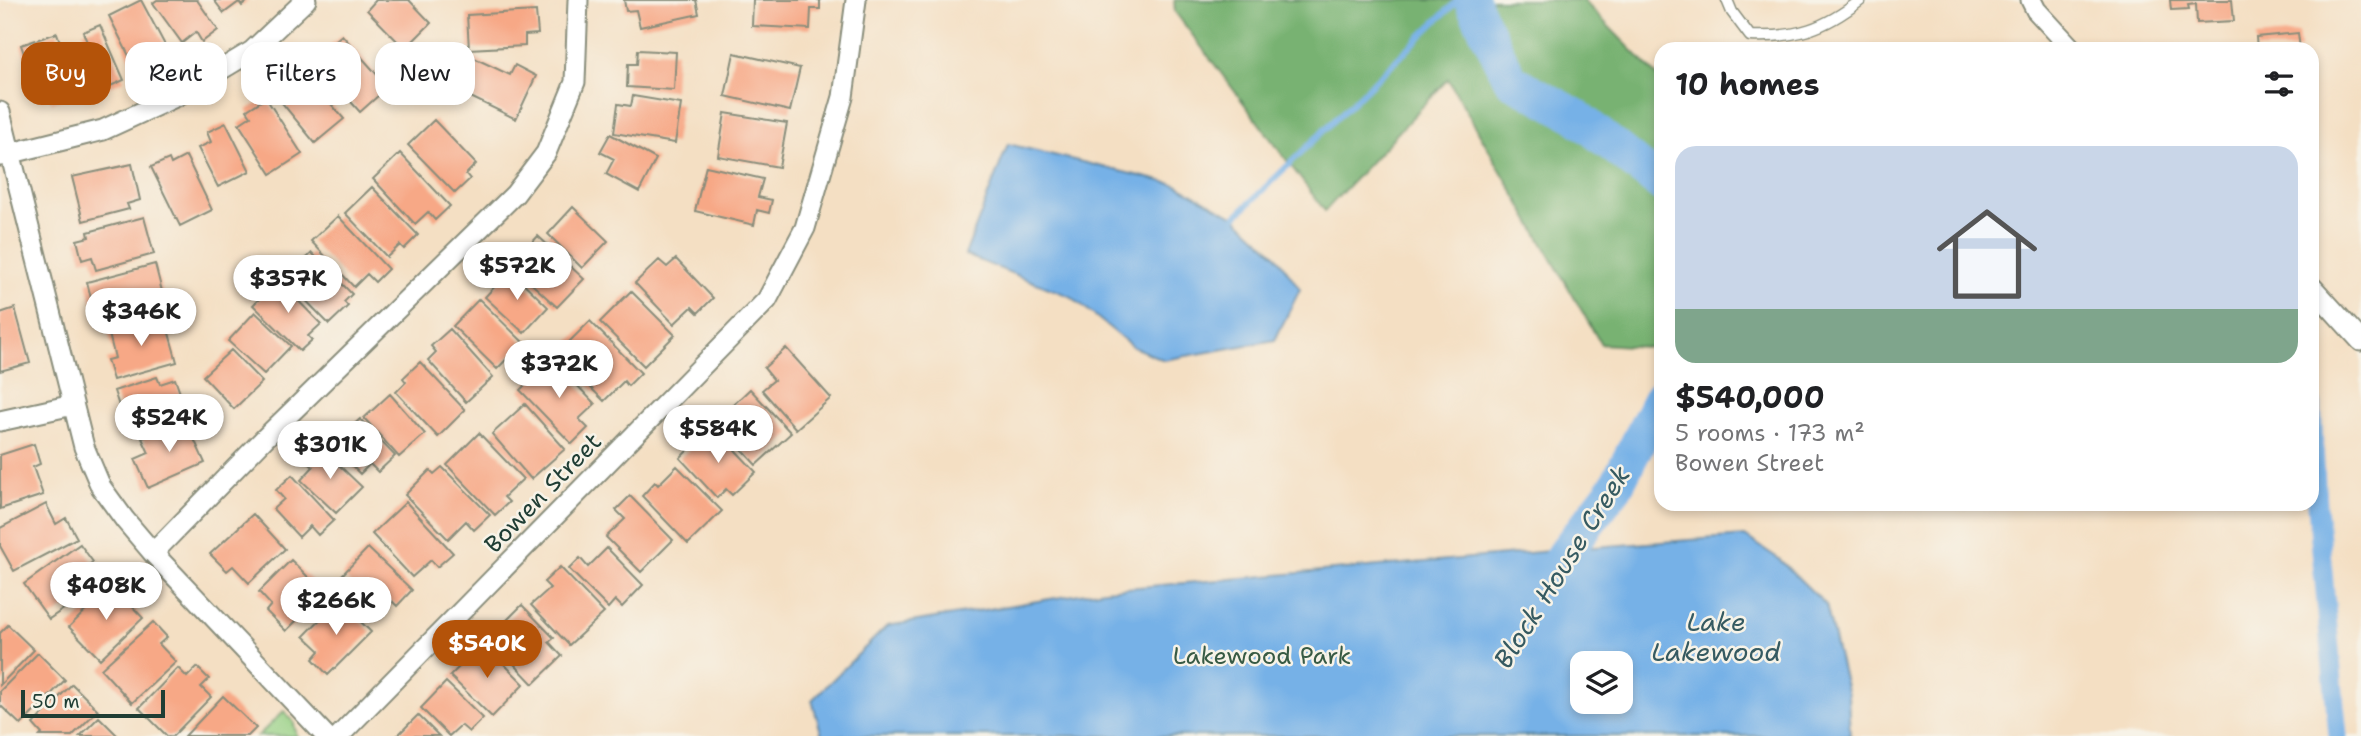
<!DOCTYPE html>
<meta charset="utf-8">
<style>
:root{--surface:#fff;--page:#f2f2f2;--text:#202124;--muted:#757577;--line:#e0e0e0;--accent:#b45309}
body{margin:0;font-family:"Shantell Sans",sans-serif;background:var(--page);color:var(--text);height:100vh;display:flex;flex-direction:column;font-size:26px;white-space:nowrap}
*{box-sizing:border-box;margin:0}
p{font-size:23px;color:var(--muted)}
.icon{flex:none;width:38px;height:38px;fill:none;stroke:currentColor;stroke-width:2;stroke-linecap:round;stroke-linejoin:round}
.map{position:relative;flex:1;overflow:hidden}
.details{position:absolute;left:1654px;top:42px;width:665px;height:469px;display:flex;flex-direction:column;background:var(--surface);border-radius:21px;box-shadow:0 4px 10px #0003}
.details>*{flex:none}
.top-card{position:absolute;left:21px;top:42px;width:665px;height:63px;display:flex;gap:14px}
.tools{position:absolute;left:1570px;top:651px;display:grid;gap:14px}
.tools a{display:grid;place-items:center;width:63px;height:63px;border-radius:14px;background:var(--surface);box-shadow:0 4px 10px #0003;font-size:35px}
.scale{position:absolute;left:21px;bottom:18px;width:144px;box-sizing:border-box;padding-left:7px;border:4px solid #1f3d34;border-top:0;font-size:19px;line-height:24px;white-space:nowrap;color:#1f3d34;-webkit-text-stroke:5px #f7f3e8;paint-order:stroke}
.price{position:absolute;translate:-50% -60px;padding:0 16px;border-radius:24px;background:#fff;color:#222;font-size:23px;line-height:46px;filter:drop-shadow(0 2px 4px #0008)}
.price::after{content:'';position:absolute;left:50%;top:42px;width:21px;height:16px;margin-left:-10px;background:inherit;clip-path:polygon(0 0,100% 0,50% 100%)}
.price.selected{background:var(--accent);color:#fff}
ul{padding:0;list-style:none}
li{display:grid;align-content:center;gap:14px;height:371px;padding:0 21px}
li+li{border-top:2px solid var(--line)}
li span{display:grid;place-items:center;height:217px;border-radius:21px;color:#555}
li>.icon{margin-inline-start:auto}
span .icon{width:126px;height:126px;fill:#fffc;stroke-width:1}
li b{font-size:30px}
h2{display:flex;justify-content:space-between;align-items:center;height:84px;padding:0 21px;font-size:30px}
.chip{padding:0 24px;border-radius:21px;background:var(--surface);box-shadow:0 4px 10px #0003;font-size:24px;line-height:63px}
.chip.selected{background:var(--accent);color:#fff}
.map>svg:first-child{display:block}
.green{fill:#96d084;stroke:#5a865c;stroke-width:2}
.forest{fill:#78b272;stroke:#4c7853;stroke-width:2}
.water{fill:#76b1e7;stroke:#4a778e;stroke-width:2;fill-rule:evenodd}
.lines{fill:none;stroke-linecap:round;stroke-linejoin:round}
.stream{stroke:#76b1e7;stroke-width:6}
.canal{stroke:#76b1e7;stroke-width:19}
.river{stroke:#76b1e7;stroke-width:35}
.building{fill:#f7a886}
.lane-casing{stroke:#8a8e7c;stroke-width:13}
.street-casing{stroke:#8a8e7c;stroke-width:23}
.lane{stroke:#fff;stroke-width:10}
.street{stroke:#fff;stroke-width:19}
.labels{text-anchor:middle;stroke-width:5;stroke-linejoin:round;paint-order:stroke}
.street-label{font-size:24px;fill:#1f3d34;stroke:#f7f3e8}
.park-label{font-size:24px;fill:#375a44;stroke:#f7f3e8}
.water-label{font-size:26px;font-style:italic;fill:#355a61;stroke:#f7f3e8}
</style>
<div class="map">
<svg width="2361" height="736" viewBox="0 0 2361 736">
<rect width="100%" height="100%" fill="#f7f3e8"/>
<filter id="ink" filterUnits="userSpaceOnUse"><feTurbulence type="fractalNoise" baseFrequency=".0143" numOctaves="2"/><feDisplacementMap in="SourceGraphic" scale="14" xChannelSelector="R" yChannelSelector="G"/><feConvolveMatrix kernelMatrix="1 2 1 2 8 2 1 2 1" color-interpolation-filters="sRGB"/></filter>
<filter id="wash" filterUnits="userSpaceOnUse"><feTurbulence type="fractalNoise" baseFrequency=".00686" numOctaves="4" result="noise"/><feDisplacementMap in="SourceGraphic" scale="28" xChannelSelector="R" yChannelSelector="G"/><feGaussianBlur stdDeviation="1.57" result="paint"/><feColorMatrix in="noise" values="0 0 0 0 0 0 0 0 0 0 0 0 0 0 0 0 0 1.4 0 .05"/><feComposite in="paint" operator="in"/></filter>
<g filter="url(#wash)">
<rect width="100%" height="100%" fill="#f4dfc3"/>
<path class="green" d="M284 711 293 721 297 736H258Z"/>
<path class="forest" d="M1174 0H1583L1661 80V348L1601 344 1448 79 1325 211 1175 12Z"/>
<path class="water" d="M1008 144 1177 185 1235 217 1275 254 1300 289 1275 340 1164 360 1133 347 1072 297 965 255Z
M1745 536 1779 559 1826 605 1848 695 1850 736H822L812 700 887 626 1104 590 1607 546ZM1582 663H1620V702H1582Z"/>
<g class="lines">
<path class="stream" d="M1235 217 1458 0"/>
<path class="canal" d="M2312 404 2317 506 2338 736"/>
<path class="river" d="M1471 0 1511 80 1576 116 1661 184
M1543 590 1563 555 1616 486 1661 397"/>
</g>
<g id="blocks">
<path class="building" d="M141 0 166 47 150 55 156 67 139 76 109 16Z
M157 0H197L218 30 202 42 196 32 182 43 153 3Z
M214 0H249L242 6 239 2 224 13Z
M376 0H409L431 23 405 49 367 10Z
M624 0H696L699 14 640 27 636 10 626 11Z
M753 0H820V9H811L810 29 752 26Z
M2170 0H2232L2234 21 2197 23 2196 4 2188 5 2189 9 2171 10Z
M536 11 538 34 525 35V46L469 49 467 15Z
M100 25 124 80 106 88 102 78 86 85 71 49 87 42 83 32Z
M57 33 78 94 52 103 50 97 40 100 21 45Z
M2298 33 2300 49H2257L2256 37Z
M342 35 388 87 360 112 320 67 331 57 324 50Z
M638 50 676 52 674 90 627 87 628 64H637Z
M734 53 800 68 790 111 725 96Z
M472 57 510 75 515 65 536 76 516 119 456 90Z
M301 69 344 119 315 143 273 92Z
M633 96 681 104 675 143 614 133 618 104 631 106Z
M266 98 302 154 271 174 239 124 251 116 247 110Z
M725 113 787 123 779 167 718 156Z
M434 120 476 164 466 174 470 179 455 193 408 145Z
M226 123 250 171 218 187 198 148 211 142 207 132Z
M610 134 656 159 639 192 606 174 614 159 600 152Z
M400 153 450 206 435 220 428 212 415 224 373 179Z
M186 156 212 210 180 226 151 167 169 159 171 164Z
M132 164 140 200 127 204 129 209 83 221 72 177Z
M706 166 763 179 758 197 772 200 769 213 757 210 754 225 695 211Z
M372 187 418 235 404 249 400 245 387 257 345 213Z
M573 207 608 241 582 268 548 234Z
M338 216 388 269 375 282 367 274 354 287 311 241Z
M144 217 154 254 96 270 92 257 82 260 77 240 89 237 88 232Z
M538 236 584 279 557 307 522 275 530 266 520 256Z
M312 253 352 294 344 302 348 306 329 324 285 279Z
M676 259 713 298 698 313 692 307 674 324 635 283 659 260 667 267Z
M155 264 166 307 108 322 102 299 92 302 87 282Z
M510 270 548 307 524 333 485 297Z
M278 280 321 324 308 336 312 340 300 351 253 305Z
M631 291 675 335 644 366 600 322Z
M479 299 523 342 497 369 453 326Z
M15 308 30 363 0 371V313Z
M255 312 291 346 264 374 228 341Z
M164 315 177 362 113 380 107 360 115 358 108 330Z
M590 321 641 373 628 386 624 381 604 401 557 354Z
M450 329 493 377 466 402 428 360 436 352 431 346Z
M786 348 831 398 796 429 762 390 774 380 764 368Z
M231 350 262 382 234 409 203 376Z
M552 359 595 404 579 419 588 428 572 444 520 390Z
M420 362 465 410 438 437 396 392 406 382 403 378Z
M157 377 160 384 175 379 187 413 128 433 114 391Z
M750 389 791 433 756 465 716 421Z
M390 394 425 434 399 457 364 418Z
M525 404 565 449 531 479 492 434Z
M185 419 205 463 148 488 135 459 149 453 142 438Z
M360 419 395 456 378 472 370 464 360 474 332 445Z
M717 431 756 472 732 495 726 489 717 498 680 458 703 435 707 440Z
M479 433 523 479 504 497 509 502 495 515 447 465Z
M34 444 40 464 33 467 43 495 0 509V455Z
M321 448 362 487 336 513 301 480 313 467 308 462Z
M677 466 722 511 688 544 642 496 655 482 658 485Z
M442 467 490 515 474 530 466 521 448 539 405 495 430 470 434 474Z
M292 475 334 520 318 535 310 526 299 537 273 509 284 499 276 490Z
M630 496 673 540 641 572 606 537 625 519 616 510Z
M406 502 453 553 437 567 431 560 412 577 372 534Z
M46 504 56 524 66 518 77 538 14 571 0 546V528Z
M253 514 285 549 249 583 233 566 227 571 210 554Z
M80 544 93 562 87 566 100 584 49 619 24 584Z
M368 548 412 590 397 606 392 601 381 613 342 575Z
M607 548 643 585 622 607 615 600 608 608 569 569 580 558 588 567Z
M291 560 324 593 286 631 266 611 271 605 259 592Z
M560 567 604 613 569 645 531 605 550 588 544 582Z
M112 585 143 618 100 659 69 627Z
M339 600 371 632 328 675 313 659 320 651 304 636Z
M522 605 554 638 549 642 562 656 533 684 497 646 509 635 500 627Z
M153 622 167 637 159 644 176 662 132 703 101 669Z
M8 625 34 650 0 685V633Z
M483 643 524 684 492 717 450 676Z
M38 653 65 680 21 725 0 705V691Z
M197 667 209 679 201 687 211 697 173 736H167L139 708 178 668 187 677Z
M446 682 483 718 469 732 461 725 449 736 421 708Z
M72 684 98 710 72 736H40L42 734 33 724Z
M223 696 256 728 248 736H185Z
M418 715 439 736H397Z
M99 717 118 736H80Z"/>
</g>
</g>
<g filter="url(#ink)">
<use href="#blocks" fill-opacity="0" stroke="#8a8e7c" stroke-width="2"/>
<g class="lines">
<g class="lane-casing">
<path id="lane" d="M1727 0 1732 12 1750 36C1797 38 1824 29 1861 0"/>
</g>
<g class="street-casing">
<path id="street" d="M2031 0 2036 10 2072 49
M0 112 84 447 101 487 125 520 153 553 326 736
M0 156 103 130 177 96 252 51 306 0
M2312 287 2361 341
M0 421 73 405
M153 553 265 438 515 194 546 153 575 82 578 0
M339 736 767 300 805 228 843 97 856 0"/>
</g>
<use href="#lane" class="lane"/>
<use href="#street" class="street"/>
</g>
</g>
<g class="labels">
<g class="street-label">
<text transform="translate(543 493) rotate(-46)" y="8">Bowen Street</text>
</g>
<g class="park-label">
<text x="1262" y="664">Lakewood Park</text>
</g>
<g class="water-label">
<text transform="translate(1562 567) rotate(-58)" y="9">Block House Creek</text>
<text x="1716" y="631">Lake<tspan x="1716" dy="30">Lakewood</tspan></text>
</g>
</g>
</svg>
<div class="tools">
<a><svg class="icon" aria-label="layers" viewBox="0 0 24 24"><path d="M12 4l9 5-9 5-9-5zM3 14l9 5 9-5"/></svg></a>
</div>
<div class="scale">50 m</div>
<b class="price" style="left:517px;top:302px">$572K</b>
<b class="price" style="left:288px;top:315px">$357K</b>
<b class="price" style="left:141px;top:348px">$346K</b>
<b class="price" style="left:559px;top:400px">$372K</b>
<b class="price" style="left:169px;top:454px">$524K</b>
<b class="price" style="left:718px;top:465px">$584K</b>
<b class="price" style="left:330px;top:481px">$301K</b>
<b class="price" style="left:106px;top:622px">$408K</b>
<b class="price" style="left:336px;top:637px">$266K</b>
<b class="price selected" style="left:487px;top:680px">$540K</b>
<div class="top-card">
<a class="chip selected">Buy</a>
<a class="chip">Rent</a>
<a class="chip">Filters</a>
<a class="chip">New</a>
</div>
<section class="details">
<h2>10 homes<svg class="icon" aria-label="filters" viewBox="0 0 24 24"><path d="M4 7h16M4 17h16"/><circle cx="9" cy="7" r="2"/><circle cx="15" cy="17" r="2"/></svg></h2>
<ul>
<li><span style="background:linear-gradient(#c9d6e8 75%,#7fa58c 0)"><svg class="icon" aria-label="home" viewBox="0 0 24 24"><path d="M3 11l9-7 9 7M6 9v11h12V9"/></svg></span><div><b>$540,000</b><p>5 rooms · 173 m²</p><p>Bowen Street</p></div></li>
</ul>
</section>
</div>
